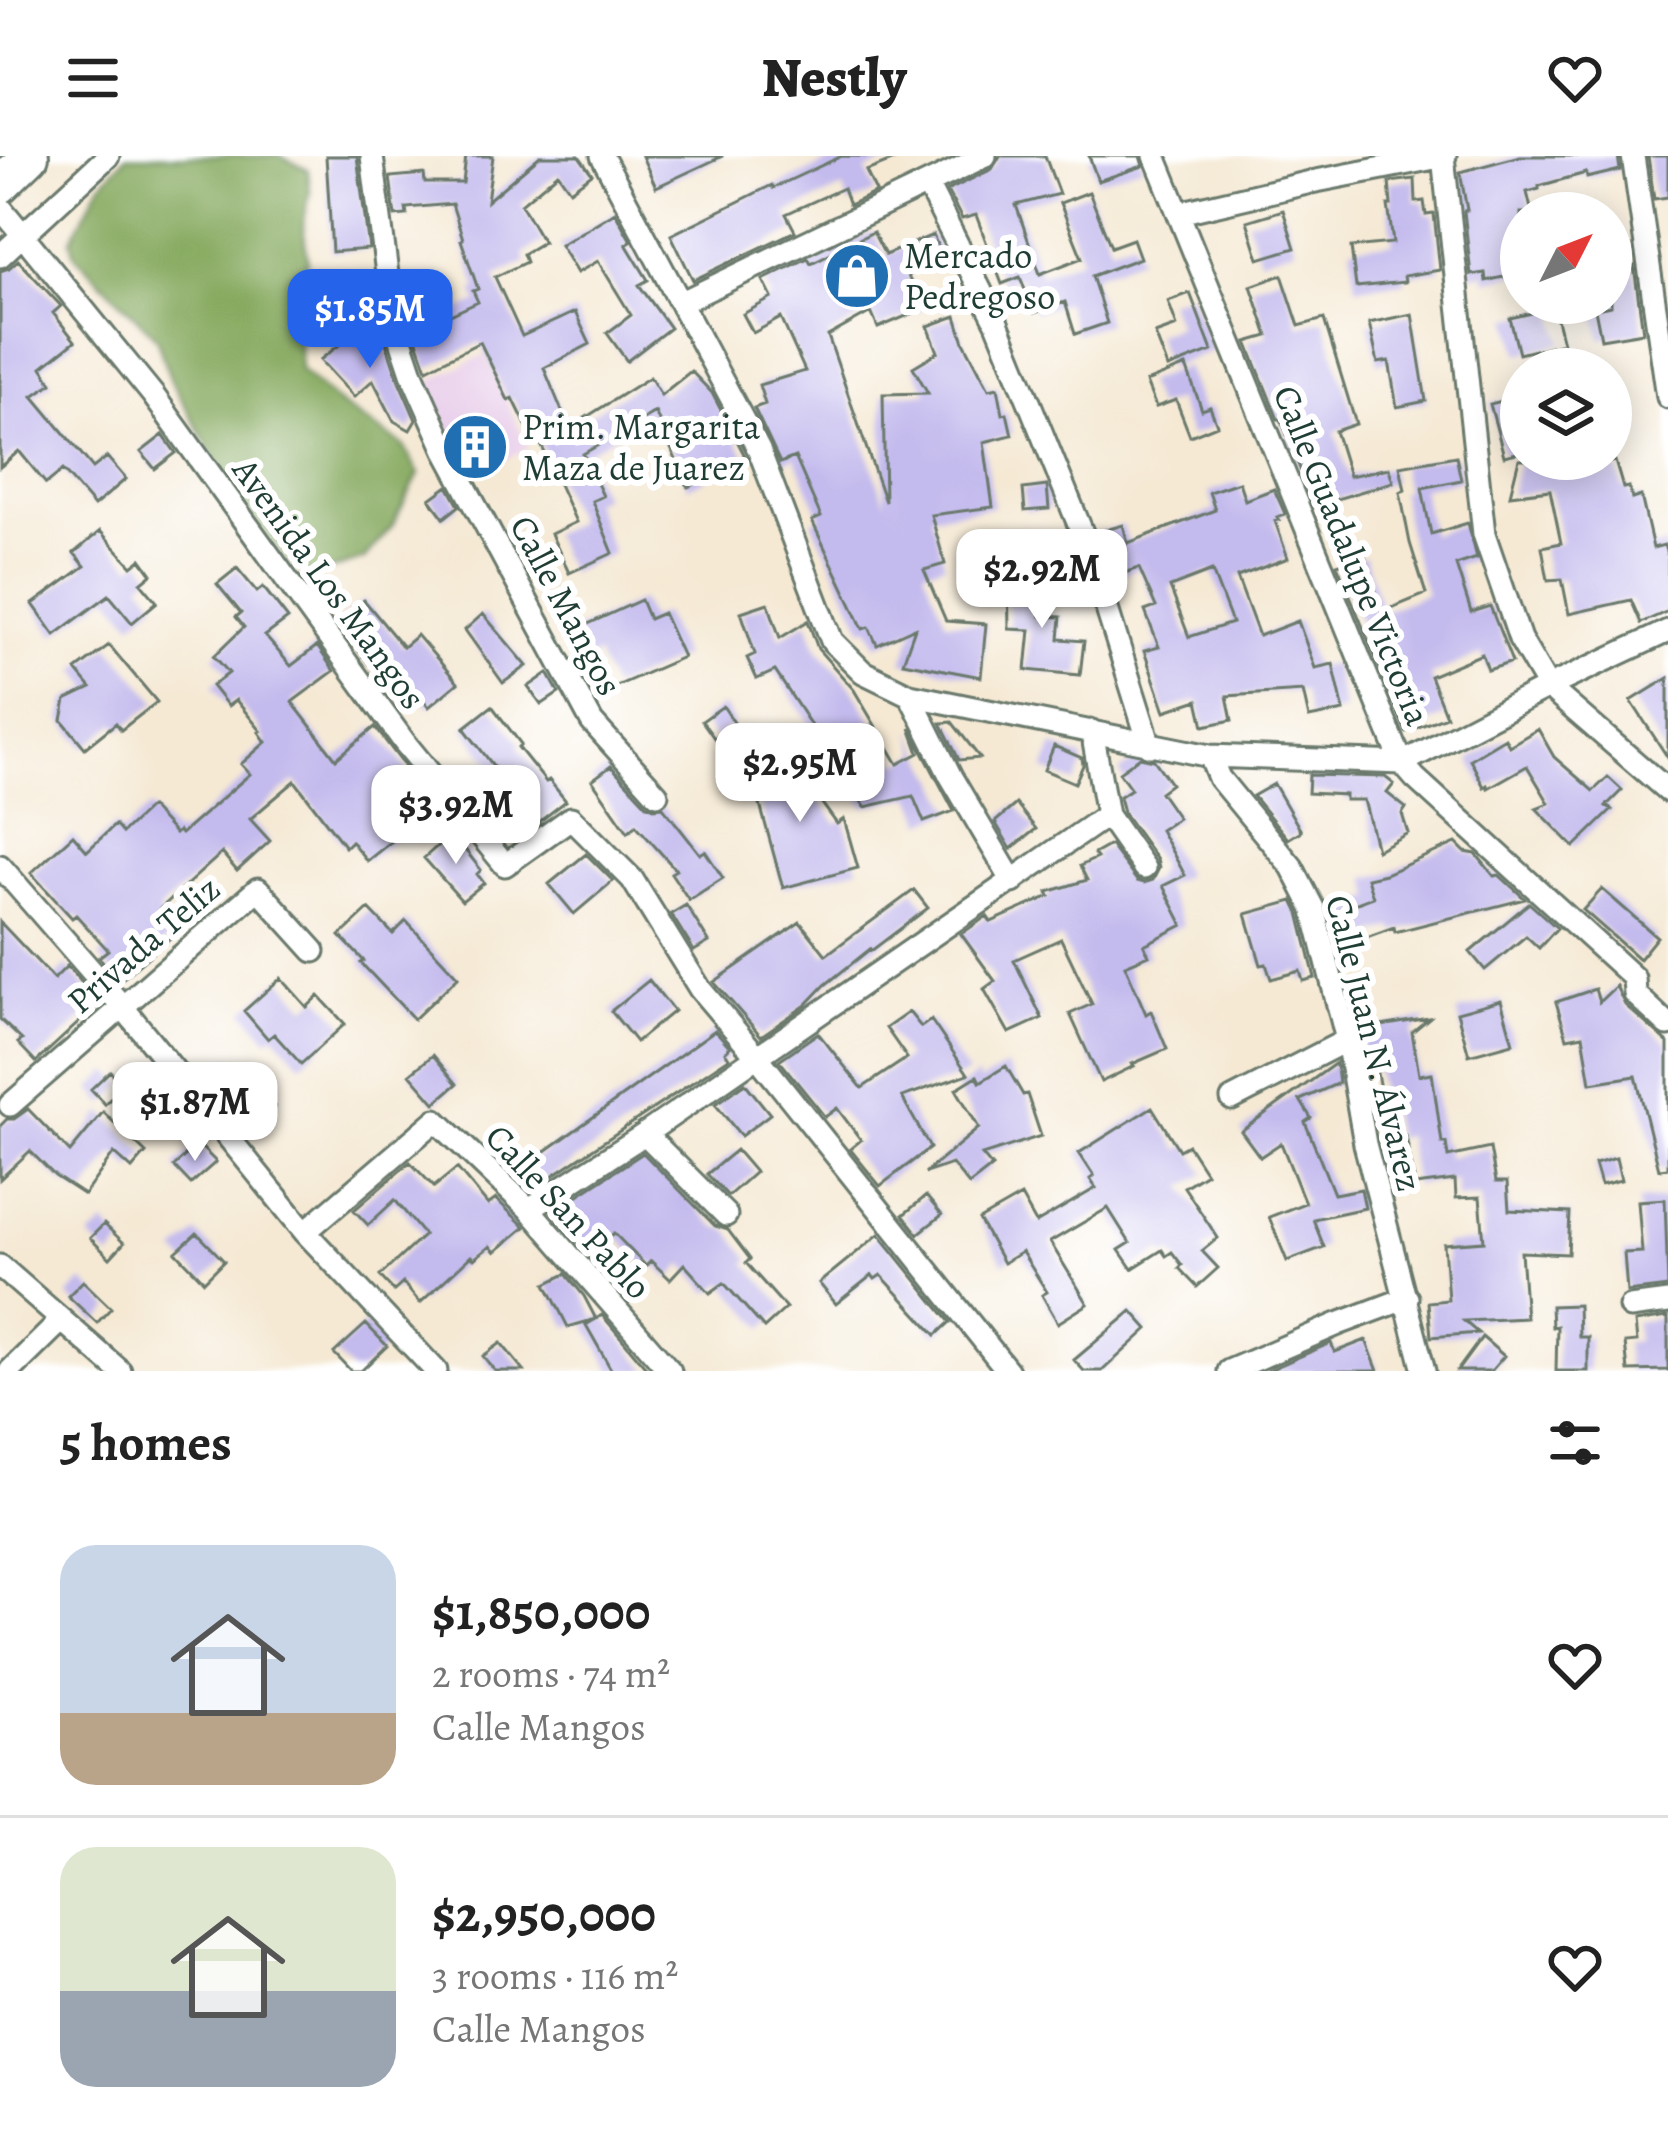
<!DOCTYPE html>
<meta charset="utf-8">
<style>
:root{--surface:#fff;--page:#f6f6f6;--text:#222;--muted:#767676;--line:#e0e0e0;--accent:#2563eb}
body{margin:0;font-family:Alegreya,serif;background:var(--page);color:var(--text);height:100vh;display:flex;flex-direction:column;font-size:45px;white-space:nowrap}
*{box-sizing:border-box;margin:0}
p{font-size:39px;color:var(--muted)}
.icon{flex:none;width:66px;height:66px;fill:none;stroke:currentColor;stroke-width:2;stroke-linecap:round;stroke-linejoin:round}
.map{position:relative;height:1215px;overflow:hidden}
.side{display:flex;flex-direction:column;background:var(--surface);flex:1}
.side>*{flex:none}
.needle{width:78px;rotate:48deg}
.tools{position:absolute;left:1500px;top:36px;display:grid;gap:24px}
.tools a{display:grid;place-items:center;width:132px;height:132px;border-radius:50%;background:var(--surface);box-shadow:0 6px 30px #0003;font-size:60px}
.price{position:absolute;translate:-50% -102px;padding:0 27px;border-radius:24px;background:#fff;color:#222;font-size:39px;line-height:78px;filter:drop-shadow(0 3px 6px #0008)}
.price::after{content:'';position:absolute;left:50%;top:72px;width:36px;height:27px;margin-left:-18px;background:inherit;clip-path:polygon(0 0,100% 0,50% 100%)}
.price.active{background:var(--accent);color:#fff}
ul{padding:0;list-style:none}
li{display:flex;align-items:center;gap:36px;height:300px;padding:0 60px}
li+li{border-top:3px solid var(--line)}
li span{display:grid;place-items:center;flex:none;width:336px;height:240px;border-radius:36px;color:#555}
li>.icon{margin-inline-start:auto}
span .icon{width:144px;height:144px;fill:#fffc;stroke-width:1}
li b{font-size:51px}
h2{display:flex;justify-content:space-between;align-items:center;height:144px;padding:0 60px;font-size:51px}
header{display:flex;justify-content:space-between;align-items:center;height:156px;padding:0 60px;background:var(--surface);font-size:54px;font-weight:800}
.map>svg:first-child{display:block}
.built{fill:#ead1ec}
.forest{fill:#87aa60;stroke:#53744a;stroke-width:3}
.building{fill:#c3baed;fill-rule:evenodd}
.lines{fill:none;stroke-linecap:round;stroke-linejoin:round}
.street-casing{stroke:#6a796c;stroke-width:27}
.primary-casing{stroke:#6a796c;stroke-width:42}
.street{stroke:#fff;stroke-width:21}
.primary{stroke:#fff;stroke-width:36}
.labels{text-anchor:middle;stroke-width:12;stroke-linejoin:round;paint-order:stroke}
.poi-label{font-size:36px;fill:#1f3d34;stroke:#fff;text-anchor:start}
.street-label{font-size:36px;fill:#1f3d34;stroke:#fff}
</style>
<header><svg class="icon" aria-label="menu" viewBox="0 0 24 24"><path d="M4 6h16M4 12h16M4 18h16"/></svg>Nestly<svg class="icon" aria-label="heart" viewBox="0 0 24 24"><path d="M12 20l-8-8c-3-5 5-10 8-4 3-6 11-1 8 4z"/></svg></header>
<div class="map">
<svg width="1668" height="1215" viewBox="0 0 1668 1215">
<rect width="100%" height="100%" fill="#fff"/>
<filter id="ink" filterUnits="userSpaceOnUse"><feTurbulence type="fractalNoise" baseFrequency=".00833" numOctaves="2"/><feDisplacementMap in="SourceGraphic" scale="24" xChannelSelector="R" yChannelSelector="G"/><feConvolveMatrix kernelMatrix="1 2 1 2 8 2 1 2 1" color-interpolation-filters="sRGB"/></filter>
<filter id="wash" filterUnits="userSpaceOnUse"><feTurbulence type="fractalNoise" baseFrequency=".004" numOctaves="4" result="noise"/><feDisplacementMap in="SourceGraphic" scale="48" xChannelSelector="R" yChannelSelector="G"/><feGaussianBlur stdDeviation="2.7" result="paint"/><feColorMatrix in="noise" values="0 0 0 0 0 0 0 0 0 0 0 0 0 0 0 0 0 1.4 0 .05"/><feComposite in="paint" operator="in"/></filter>
<g filter="url(#wash)">
<rect width="100%" height="100%" fill="#f5e9d4"/>
<path class="built" d="M484 199 529 292 472 320 426 227Z"/>
<path class="forest" d="M126 0H280L308 14 310 37 303 68 308 106 290 122 298 159 300 214 341 250 403 289 419 318 392 370 364 403 313 420 287 406 239 344 171 225 156 181 75 99 71 84 100 29Z"/>
<g id="blocks">
<path class="building" d="M326 0H357L369 93 332 96Z
M466 0H493L487 45 540 0H579L592 18 570 34 558 17 521 48 543 86 523 98 526 106 495 121 522 180 575 156 590 188 544 212 569 272 650 221 661 239 691 215 712 237 745 300 703 316 707 323 688 331 655 256 583 298 603 340 592 345 613 397 569 417 551 378 576 366 534 273 529 275 513 242 508 244 480 186 427 213 414 176 478 146 473 135 478 133 461 84 463 83 452 48 406 52 407 59 395 60 390 21 424 18 425 27H463Z
M642 0H723L656 31Z
M842 0 902 1 866 15 876 36 849 49 843 32 786 58 795 75 693 124 671 79 772 29 773 32Z
M1000 0H1045L1059 38 1016 49 1040 118 1082 102 1060 47 1089 36 1111 91 1133 83 1140 102 1092 120 1107 167 1075 178 1065 146 1034 157 1020 121 1002 128 976 59 962 63 947 35 992 13Z
M1089 0H1140L1143 10 1098 25Z
M1520 0H1618L1620 14 1587 22 1586 17 1539 30V33L1527 36 1532 57H1521V117L1486 125 1485 117 1471 119 1464 55 1467 54 1460 16Z
M1648 0H1668V41L1654 43Z
M1415 23 1416 46 1424 45 1426 59 1434 58 1440 114 1404 120 1405 126 1356 131 1351 91 1393 87 1388 49H1391L1389 26Z
M1283 54 1295 92 1259 103 1247 65Z
M615 56 631 85 626 88 648 124 639 129 670 172 627 205 607 177 631 159 598 105 577 117 560 89Z
M873 76 885 99 933 79 941 98 911 111 913 115 907 118 923 153 878 172 871 156 828 180 885 346 883 238 928 237 913 211 938 196 928 170 956 160 964 186 989 233 998 231 1003 258 1007 257 1012 279 984 286 993 351 931 359 945 408 924 414 946 465 986 468 981 521 903 506 915 472 877 489 869 471 863 473 812 365 821 361 795 301 780 307 754 252 765 248 759 229 805 215 781 162 753 177 743 158 772 142 763 124 808 102 811 107Z
M18 104 61 150 53 157 75 185 42 211 52 227 33 240 93 312 107 301 126 323 94 350 63 314 46 328 19 295 0 311V115L9 112Z
M1634 110 1643 176 1601 183 1595 153 1611 150V113Z
M1282 119 1299 170 1324 163 1356 268 1335 275 1349 320 1389 312 1393 326 1314 350 1281 263H1278L1247 186 1268 180 1251 130Z
M1190 137 1212 195 1168 212 1155 178 1177 170 1168 145Z
M1554 152 1563 187 1519 198 1510 162Z
M1412 158 1426 245 1397 251 1389 205 1378 207 1369 167Z
M370 165 381 179 383 178 399 225 416 264 410 274 394 265 373 224 354 241 320 204Z
M1186 210 1202 254 1210 251 1217 269 1190 280 1176 244 1156 251 1146 226Z
M1521 240V296L1504 300 1490 248Z
M477 262 500 306 475 318 453 274Z
M163 279 176 297 155 313 141 296Z
M1456 300 1461 324 1422 332 1431 378 1468 367 1477 402 1456 409 1471 456 1490 450 1512 506 1488 514 1482 498 1430 520 1446 560 1406 576 1337 408 1365 400 1382 456 1426 438 1410 387 1400 336 1405 334 1400 310Z
M1519 303H1589L1591 310 1615 305 1623 332 1629 331 1632 343 1641 340 1653 392 1664 389 1668 401V455L1641 467 1631 444 1569 458 1562 423 1548 424 1542 391 1561 387 1550 334 1510 339Z
M1239 326 1245 344 1274 333 1285 358 1277 361 1279 364 1275 365 1288 402 1237 421 1259 480 1298 465 1315 512 1333 508 1344 555 1309 562 1303 535 1227 540 1232 564 1204 570 1198 544 1165 555 1144 495 1159 491 1145 455 1156 451 1139 412 1113 421 1098 376 1123 369 1128 387 1215 354 1209 336ZM1212 415 1232 467 1189 481 1170 431Z
M448 330 459 350 444 362 430 343Z
M1047 330 1049 353 1025 355 1023 333Z
M100 375 132 410 141 403 152 418 141 427 157 446 132 467 109 439 55 479 33 448 85 410 74 397Z
M237 412 257 436 263 431 288 463 265 480 291 510 317 490 334 515 292 546 336 603 375 571 413 621 399 631 422 661 367 705 351 685 345 691 295 625 250 663 270 685 237 715 222 697 162 751 158 755 177 776 120 825 99 801 108 794 76 759 72 762 31 717 73 679 87 695 115 669 122 677 150 651 175 678 178 675 181 678 250 618 241 608 266 586 259 576 261 575 236 544 228 550 212 530 229 517 214 500 244 471 236 461 241 457 217 428Z
M1008 424H1041V460L1061 461 1059 483 1084 485 1080 519 1026 514 1030 474 1009 473Z
M364 444 403 491 417 479 458 527 429 551 416 535 401 548 341 473 347 468 342 462Z
M641 444 649 463 663 457 683 501 612 532 597 499 588 503 575 474Z
M768 447 780 482 808 465 818 493 854 534 898 608 919 597 910 572 954 655 924 666 913 640 865 651 775 515 757 523 747 502 755 498 741 456Z
M483 458 527 510 503 527 465 474Z
M109 489 157 546 121 574 116 567 85 592 62 564 66 544 91 532 76 514Z
M548 517 559 537 541 549 528 531Z
M1668 522V602L1631 545Z
M492 550 521 588 518 591 546 626 549 624 566 645 530 673 504 640 512 634 464 572Z
M723 550 735 568 714 582 702 565Z
M952 566 980 602 959 604 941 567Z
M1538 573 1554 601 1593 635 1608 621 1622 634 1606 650 1612 654 1574 691 1536 652 1549 647 1527 610 1488 632 1487 629 1484 631 1470 603 1505 582 1509 590Z
M780 590 837 668 844 663 858 712 783 732 751 616 768 611 764 595Z
M1054 590 1082 602 1083 609 1075 627 1044 614Z
M1140 601 1154 604 1171 628 1160 636 1178 662 1160 674 1185 719 1163 730 1183 769 1144 789 1149 799 1125 809 1146 858 1151 855 1167 893 1132 908 1134 910 1101 926 1070 858 1092 848 1061 783 1014 804 1042 862 1009 877 984 833 995 825 961 778 987 760 991 766 1050 740 1048 736 1087 724 1080 710 1097 702 1094 698 1110 689 1137 725 1144 727 1153 724 1159 712 1157 704 1123 656 1119 641 1131 633 1119 616Z
M611 610 647 649 654 652 663 651 700 698 705 695 723 722 689 744 671 717 676 714 636 669 628 676 592 624Z
M1309 619 1385 621 1394 628 1387 637 1406 652 1402 658 1408 677 1377 694 1364 644H1345V639L1308 637Z
M1274 628 1301 675 1288 683 1253 640Z
M1016 648 1036 673 1011 693 995 666Z
M452 677 481 714 477 718 484 727 462 745 424 702Z
M1456 687 1465 696 1476 698 1494 720 1499 719 1525 743 1395 776 1394 771 1339 791 1330 757 1373 741 1367 722 1385 718Z
M586 698 613 725 574 758 549 728Z
M1602 733 1657 781 1639 803 1583 754Z
M914 734 928 752 871 795 870 793 825 829 806 849 761 880 714 826 800 766 826 799Z
M1293 745 1299 757 1315 822 1303 825 1300 815 1271 823 1266 808 1261 809 1246 758Z
M1529 747 1557 772 1539 792 1526 780 1485 814 1470 796Z
M686 749 709 786 694 795 671 758Z
M369 753 393 778 406 765 458 821 414 863 361 807 364 805 340 780Z
M0 766 54 823 67 810 100 847 36 906 18 887 22 884 0 863Z
M281 822 307 851 319 840 345 868 301 908 274 878 268 883 244 855Z
M649 824 674 855 636 886 611 855Z
M1616 830 1625 849 1668 887V1012L1659 1013 1636 920 1591 927 1583 879 1567 882 1556 846 1595 833 1599 846Z
M1501 844 1513 887 1469 899 1457 856Z
M909 856 921 871 931 864 968 918 902 941 930 992 880 1030 850 993 861 984 837 952 825 961 779 904 818 877 862 932 907 902 886 872Z
M1429 862 1412 876 1419 919 1432 917 1442 987H1446L1448 1001 1490 992 1496 1026H1507L1509 1054 1570 1057 1568 1098 1521 1096 1526 1162 1464 1165 1478 1177 1431 1181 1428 1146 1448 1144 1444 1088 1484 1085 1480 1041 1456 1042 1455 1024 1415 1029 1406 980 1395 982 1390 953 1384 954 1376 912 1368 916 1362 884 1365 882 1363 873Z
M715 874 730 891 725 896 729 902 531 1034 519 1023 515 1017Z
M433 899 457 928 435 947 410 918Z
M1336 907 1339 927 1300 944 1311 962 1305 966 1334 1038 1361 1033 1365 1052 1313 1063 1324 1091 1287 1105 1269 1061 1305 1047 1281 987 1260 1001 1241 975Z
M1006 910 1023 939 1027 938 1041 980 982 999 992 1011 969 1029 952 1008 925 1017 979 972 956 933 977 920 980 926Z
M110 915 124 929 105 948 91 933Z
M745 927 770 958 741 980 715 948Z
M259 933 275 951 254 970 238 953Z
M1152 951 1179 994 1188 989 1206 1017 1184 1031 1218 1082 1202 1095 1218 1112 1197 1131 1179 1112 1182 1109 1172 1096 1166 1100 1162 1094 1132 1113 1119 1094 1130 1087 1108 1052 1050 1086 1088 1148 1058 1167 1042 1139 1047 1136 1022 1096 1003 1107 979 1064 1021 1040 1036 1067 1096 1032 1090 1023 1094 1020 1079 997Z
M28 953 70 996 103 956 146 997 132 1013 114 997 84 1039 55 1020 30 995 0 1023V970L7 963H14Z
M198 988 216 1006 191 1028 174 1010Z
M736 994 755 1016 728 1040 707 1018Z
M643 997 715 1070 728 1074 750 1103 746 1107 786 1152 764 1172 724 1127 710 1137 684 1108 670 1123 651 1105 646 1110 614 1077 589 1099 552 1056Z
M1616 1002 1621 1024 1601 1029 1595 1008Z
M410 1006 434 1031 457 1012 488 1049 496 1043 525 1071 495 1096 490 1090 474 1103 471 1100 420 1147 403 1127 394 1135 380 1120 424 1079 395 1044 368 1069 354 1054Z
M926 1040 942 1059 918 1078 903 1059Z
M1665 1043 1668 1131 1627 1136 1624 1097 1642 1096 1638 1045Z
M104 1068 124 1087 110 1102 90 1082Z
M197 1077 224 1105 204 1125 176 1096Z
M879 1078 950 1166 936 1179 881 1119 875 1123 872 1119 836 1148 819 1127Z
M566 1118 584 1140 596 1163 602 1159 649 1215H612L586 1169 596 1163 568 1171 546 1128Z
M83 1125 111 1152 97 1167 68 1140Z
M1578 1149 1579 1181H1588V1215H1556L1557 1170 1552 1171 1551 1150Z
M1132 1155 1148 1173 1102 1215H1084L1074 1204Z
M1668 1161V1214L1628 1215 1625 1187 1637 1186 1635 1166Z
M366 1168 387 1190 361 1215H351L334 1197Z
M1482 1181 1504 1200 1491 1215H1457Z
M1366 1184 1378 1215H1267L1331 1187 1335 1196Z
M501 1187 524 1215H495L483 1200Z"/>
</g>
</g>
<g filter="url(#ink)">
<use href="#blocks" fill-opacity="0" stroke="#6a796c" stroke-width="3"/>
<g class="lines">
<g class="street-casing">
<path id="street" d="M372 0 392 157 413 220 448 299 592 566 657 638
M602 0 759 294 832 485 863 516 910 539 1210 600 1402 607 1548 531 1668 475
M1155 0 1402 607 1415 622 1634 822 1635 838 1668 869
M1443 0 1484 378 1520 483 1548 531 1668 635
M1633 0 1668 241
M928 30 997 167 1086 386 1150 590
M0 51 153 239 405 587 505 709 571 662 632 723 700 833 756 899 1008 1215
M1179 57 1311 26 1445 0
M0 100 108 0
M682 146 985 0
M910 539 951 621 1013 726
M1092 575 1107 659 1144 712
M1210 600 1219 622 1292 711 1313 752 1347 884 1365 988 1424 1215
M0 710 122 850 305 1076 436 1215
M1232 943 1347 884
M10 949 258 733 314 795
M645 978 726 1059
M529 1053 645 978 1107 659
M305 1076 436 964 529 1053 670 1215
M0 1110 120 1215
M1630 1151 1668 1146
M10 1215 62 1164
M1229 1215 1338 1168 1407 1142"/>
</g>
<g class="primary-casing">
<path id="primary" d="M0 29 30 0"/>
</g>
<use href="#street" class="street"/>
<use href="#primary" class="primary"/>
</g>
</g>
<defs>
<g id="shop-disc" transform="scale(3.45)"><circle r="9.5" fill="#1f6fb2" stroke="#fff"/><path d="M-5-2.5h2.3a2.7 3.5 0 0 1 5.4 0H5L5.5 6h-11ZM-1.5-2.5h3a1.5 2.3 0 0 0-3 0Z" fill="#fff"/></g>
<g id="building-disc" transform="scale(3.45)"><circle r="9.5" fill="#1f6fb2" stroke="#fff"/><path d="M-4-6H4V6H1V3H-1V6H-4ZM-2.5-4.3h1.7v1.8h-1.7ZM.8-4.3h1.7v1.8H.8ZM-2.5-1h1.7V.8h-1.7ZM.8-1h1.7V.8H.8Z" fill="#fff"/></g>
</defs>
<g fill-rule="evenodd">
<use href="#shop-disc" x="857" y="120"/>
<use href="#building-disc" x="475" y="291"/>
</g>
<g class="labels">
<g class="poi-label">
<text x="904" y="112">Mercado<tspan x="904" dy="41">Pedregoso</tspan></text>
<text x="522" y="283">Prim. Margarita<tspan x="522" dy="41">Maza de Juarez</tspan></text>
</g>
<g class="street-label">
<text transform="translate(1353 399) rotate(68)" y="13">Calle Guadalupe Victoria</text>
<text transform="translate(330 427) rotate(54)" y="13">Avenida Los Mangos</text>
<text transform="translate(567 449) rotate(62)" y="13">Calle Mangos</text>
<text transform="translate(143 788) rotate(-41)" y="13">Privada Teliz</text>
<text transform="translate(1375 887) rotate(76)" y="13">Calle Juan N. Álvarez</text>
<text transform="translate(569 1055) rotate(47)" y="13">Calle San Pablo</text>
</g>
</g>
</svg>
<div class="tools">
<a><svg class="needle" viewBox="-14 -14 28 28"><path d="M0-13l5 13h-10z" fill="#e53935"/><path d="M0 13l5-13h-10z" fill="#767676"/></svg></a>
<a><svg class="icon" aria-label="layers" viewBox="0 0 24 24"><path d="M12 4l9 5-9 5-9-5zM3 14l9 5 9-5"/></svg></a>
</div>
<b class="price active" style="left:370px;top:215px">$1.85M</b>
<b class="price" style="left:1042px;top:475px">$2.92M</b>
<b class="price" style="left:800px;top:669px">$2.95M</b>
<b class="price" style="left:456px;top:711px">$3.92M</b>
<b class="price" style="left:195px;top:1008px">$1.87M</b>
</div>
<section class="side">
<h2>5 homes<svg class="icon" aria-label="filters" viewBox="0 0 24 24"><path d="M4 7h16M4 17h16"/><circle cx="9" cy="7" r="2"/><circle cx="15" cy="17" r="2"/></svg></h2>
<ul>
<li><span style="background:linear-gradient(#c9d6e8 70%,#b9a48a 0)"><svg class="icon" aria-label="home" viewBox="0 0 24 24"><path d="M3 11l9-7 9 7M6 9v11h12V9"/></svg></span><div><b>$1,850,000</b><p>2 rooms · 74 m²</p><p>Calle Mangos</p></div><svg class="icon" aria-label="heart" viewBox="0 0 24 24"><path d="M12 20l-8-8c-3-5 5-10 8-4 3-6 11-1 8 4z"/></svg></li>
<li><span style="background:linear-gradient(#dfe7d0 60%,#9aa5b1 0)"><svg class="icon" aria-label="home" viewBox="0 0 24 24"><path d="M3 11l9-7 9 7M6 9v11h12V9"/></svg></span><div><b>$2,950,000</b><p>3 rooms · 116 m²</p><p>Calle Mangos</p></div><svg class="icon" aria-label="heart" viewBox="0 0 24 24"><path d="M12 20l-8-8c-3-5 5-10 8-4 3-6 11-1 8 4z"/></svg></li>
</ul>
</section>
